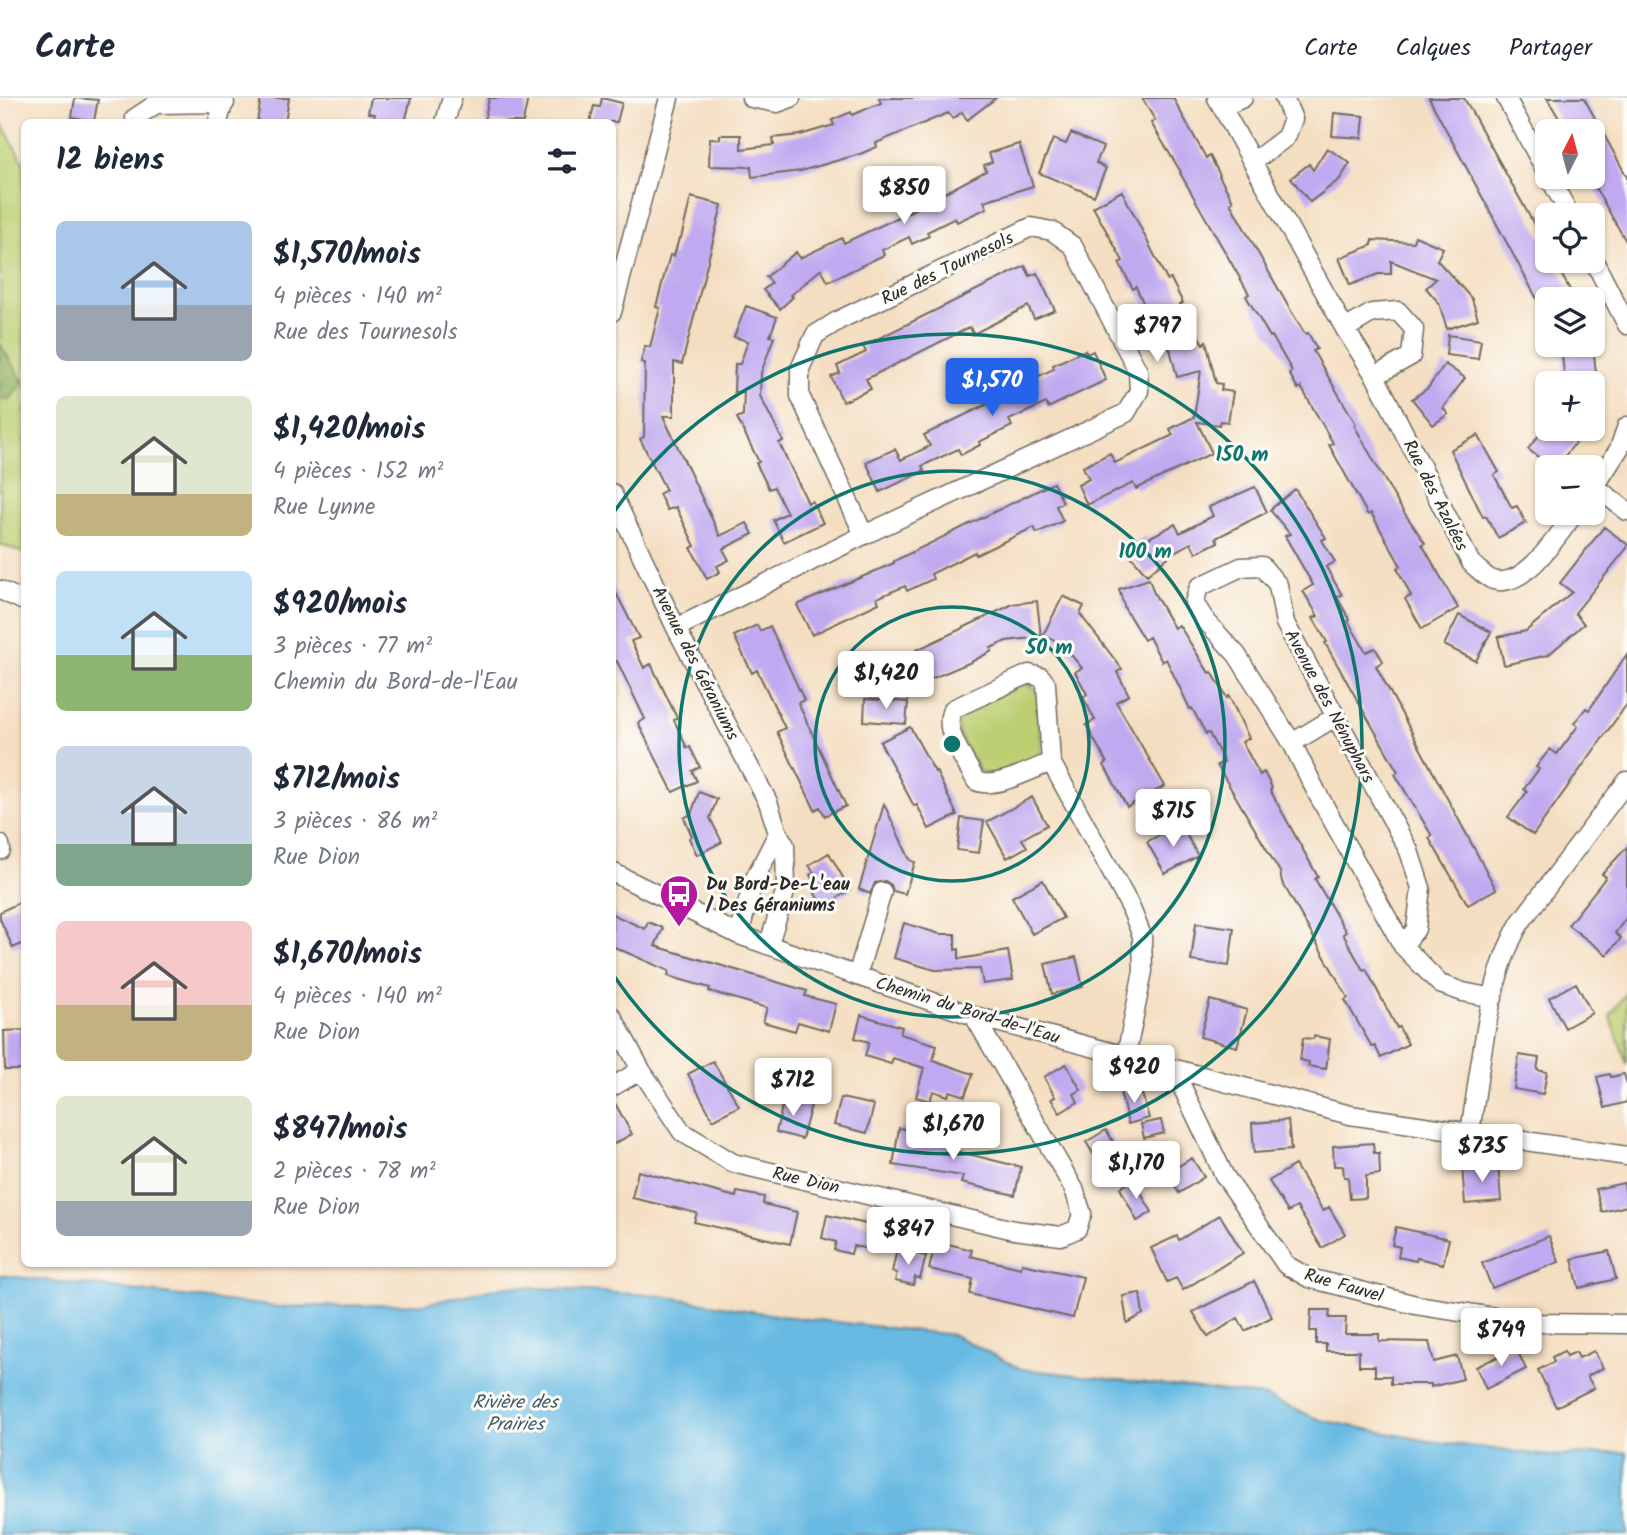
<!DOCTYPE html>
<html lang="fr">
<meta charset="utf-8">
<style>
:root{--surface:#fff;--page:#f2f2f3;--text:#1f2937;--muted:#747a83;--line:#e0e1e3;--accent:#2563eb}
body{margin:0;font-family:Kalam,sans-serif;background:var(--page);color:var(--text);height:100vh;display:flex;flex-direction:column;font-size:26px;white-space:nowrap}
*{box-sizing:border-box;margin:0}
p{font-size:23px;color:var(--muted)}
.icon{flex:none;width:38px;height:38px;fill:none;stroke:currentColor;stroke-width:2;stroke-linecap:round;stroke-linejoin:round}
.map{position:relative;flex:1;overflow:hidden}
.side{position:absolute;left:21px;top:21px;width:595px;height:1148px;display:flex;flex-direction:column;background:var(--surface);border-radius:10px;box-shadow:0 2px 5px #0004}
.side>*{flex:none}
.needle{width:46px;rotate:6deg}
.buttons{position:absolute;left:1535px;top:21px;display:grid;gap:14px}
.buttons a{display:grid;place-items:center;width:70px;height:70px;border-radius:10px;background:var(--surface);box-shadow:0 2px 5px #0004;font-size:35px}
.price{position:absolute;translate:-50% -60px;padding:0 16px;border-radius:7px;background:#fff;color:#222;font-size:23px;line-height:46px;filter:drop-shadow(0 2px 4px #0008)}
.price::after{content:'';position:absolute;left:50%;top:42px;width:21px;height:16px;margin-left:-10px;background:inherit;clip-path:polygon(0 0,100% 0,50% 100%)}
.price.selected{background:var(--accent);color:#fff}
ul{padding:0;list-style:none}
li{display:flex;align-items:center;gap:21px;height:175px;padding:0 35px}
li span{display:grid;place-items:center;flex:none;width:196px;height:140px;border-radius:10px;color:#555}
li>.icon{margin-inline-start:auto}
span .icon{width:84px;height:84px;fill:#fffc;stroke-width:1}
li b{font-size:30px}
h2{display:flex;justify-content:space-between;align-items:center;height:84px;padding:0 35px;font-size:30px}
header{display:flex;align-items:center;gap:42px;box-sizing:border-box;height:98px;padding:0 35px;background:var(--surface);border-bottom:2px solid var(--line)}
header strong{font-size:33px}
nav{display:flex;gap:38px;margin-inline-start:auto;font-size:24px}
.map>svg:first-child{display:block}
.green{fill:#bbcf72;stroke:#737d4e;stroke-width:2}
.forest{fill:#94b264;stroke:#606e48;stroke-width:2}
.water{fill:#68bae3;stroke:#4a7287;stroke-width:2}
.building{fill:#c0a9f0}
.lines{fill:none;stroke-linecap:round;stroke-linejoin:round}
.minor-casing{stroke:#716a60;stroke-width:21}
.minor{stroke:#fff;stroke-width:18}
.ring{fill:none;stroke:#0f766e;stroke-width:3.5}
.labels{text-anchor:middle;stroke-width:6;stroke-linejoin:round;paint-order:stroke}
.street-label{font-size:18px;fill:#2b2b2b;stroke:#fdfcf7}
.poi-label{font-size:18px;font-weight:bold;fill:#2b2b2b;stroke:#fdfcf7;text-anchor:start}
.water-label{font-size:19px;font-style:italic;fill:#405d6b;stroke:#fdfcf7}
.centre{fill:#0f766e;stroke:#fdfcf7;stroke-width:3.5}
.ring-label{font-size:21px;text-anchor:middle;font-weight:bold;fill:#0f766e;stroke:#fdfcf7;stroke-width:6;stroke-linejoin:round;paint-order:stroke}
</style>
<header>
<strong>Carte</strong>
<nav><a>Carte</a><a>Calques</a><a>Partager</a></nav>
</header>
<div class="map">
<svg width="1627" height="1437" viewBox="0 0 1627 1437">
<rect width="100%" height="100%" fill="#fdfcf7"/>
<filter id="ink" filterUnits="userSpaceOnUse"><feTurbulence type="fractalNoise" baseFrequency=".0143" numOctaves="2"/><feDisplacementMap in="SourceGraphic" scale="14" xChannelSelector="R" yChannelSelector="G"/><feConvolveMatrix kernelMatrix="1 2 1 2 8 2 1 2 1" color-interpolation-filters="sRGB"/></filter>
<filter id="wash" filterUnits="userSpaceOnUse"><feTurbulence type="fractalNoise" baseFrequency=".00686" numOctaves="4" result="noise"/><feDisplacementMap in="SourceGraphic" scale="28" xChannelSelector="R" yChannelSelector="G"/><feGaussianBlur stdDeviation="1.57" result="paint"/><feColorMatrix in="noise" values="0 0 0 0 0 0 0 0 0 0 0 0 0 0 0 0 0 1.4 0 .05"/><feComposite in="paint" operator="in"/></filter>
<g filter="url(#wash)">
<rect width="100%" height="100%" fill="#f4dec1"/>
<path class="green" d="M0 22 24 66V455L0 446Z
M1023 586 1033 589 1038 594 1042 659C1026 665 997 682 980 674 972 658 949 632 961 615Z
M1627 894V966L1610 918Z"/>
<path class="forest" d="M0 246 23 284 10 301 0 300Z"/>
<path class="water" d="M0 1177 278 1209 424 1206 507 1188 663 1198 781 1218 954 1237 1021 1271 1263 1298 1320 1322 1429 1343 1550 1358 1627 1354V1437H0Z"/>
<g id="blocks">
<path class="building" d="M75 0 98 2 94 23 72 19Z
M261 0H289L285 24H257Z
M371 0H411L405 24H373L375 16 368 15Z
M489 0H528L523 24H484Z
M602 0 622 5 617 24H590L594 8 600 9Z
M879 0H996L967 22 962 14 953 21 948 15 876 45 877 49 860 56 801 73 752 79 751 69 709 68 710 40 720 41V37H741V51L774 47 773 40 800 37 834 27 832 22 851 14 852 17 881 5Z
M1142 0H1173L1206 60 1210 58 1220 77 1219 78 1233 103 1230 105 1288 208 1305 236 1308 235 1317 251 1313 253 1356 326 1354 327 1379 372 1399 407 1425 445 1422 446 1458 510 1422 531 1405 501 1411 498 1397 470 1401 468 1371 415 1368 417 1359 401 1329 347 1333 345 1301 289 1298 291 1289 275 1292 273 1272 238 1270 239 1246 198 1249 196 1180 75 1181 74 1151 25 1155 22Z
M1429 0H1464L1540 137 1547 154V163H1554L1575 201H1537Z
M1547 0H1584L1602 33 1627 79V145L1592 84V33H1564L1566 32Z
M1334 15 1364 18 1362 40 1332 38Z
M1071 35 1103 49 1096 65 1106 70 1094 98 1039 75 1053 41 1066 46Z
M1019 46 1033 88 984 103 987 110 957 124 955 120 927 134 929 138 912 146 909 139 882 152 884 157 828 184 821 171 791 197 793 199 780 211 763 192 772 185 766 179 796 154 800 160 842 140 844 145 899 119 986 73 984 67 992 64 989 55Z
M1327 50 1350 65 1340 81 1310 104 1291 80 1309 66 1313 72Z
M1122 93 1167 182 1171 181 1183 205 1180 206 1203 246 1206 243 1216 285 1222 286 1221 292 1233 294 1228 324 1220 323 1219 327 1197 324 1212 355 1136 391 1133 385 1087 407 1078 387 1089 381 1083 369 1110 355 1115 365 1173 337 1170 331 1194 319 1201 273 1177 279 1170 251 1150 220 1136 189 1133 191 1119 165 1123 163 1093 109Z
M691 99 722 107 682 266 674 264V318H663L720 438 747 425 753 436 723 451 729 462 717 468 720 474 707 481 691 450 695 448 676 409 667 412 659 396 666 392 640 341 644 339 645 265 641 264 645 248 650 249 660 210 656 209 663 182 670 157 674 158 679 140H681Z
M1415 138 1443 150 1437 162 1472 201 1478 221 1447 231 1439 205 1426 190 1436 181 1391 163V176H1378L1350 187 1339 160 1372 147V142L1413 144Z
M1025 168 1030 178 1037 175 1055 212 1034 221 1028 208 973 236 970 229 866 281 871 291 843 304 831 279 840 275 837 268 866 254 863 248Z
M746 208 777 219 770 238 774 239 761 275 760 298 783 343 779 345 795 378 808 405 812 403 823 425 784 444 773 422 787 415 774 389 769 391 756 365 759 364 737 320 743 317 744 294H734L735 266H740L748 243 734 239Z
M1448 237 1481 242 1478 261 1446 257Z
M1561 247H1593L1597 285H1565Z
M1085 252 1087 256 1093 253 1106 282 1048 310 1046 305 1009 322 1012 328 979 344 980 347 961 357 958 351 922 368 924 373 880 394 866 364 895 351 901 362 930 348 924 337 1018 291 1017 288 1054 271 1053 267Z
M1445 266 1465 280 1443 310 1448 316 1433 327 1412 301 1428 290Z
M1544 331H1560L1576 344 1556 369H1551L1528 351Z
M1478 337 1499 374 1494 377 1512 410 1517 408 1526 425 1498 440 1486 418 1483 419 1450 352Z
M1053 385 1063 404 1056 408 1063 423 1037 435 1034 429 976 457 975 454 931 476 933 481 907 493 905 488 877 500 879 505 812 537 797 507 894 465V463Z
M1255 389 1267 414 1216 440 1218 444 1196 455 1191 445 1174 454 1147 477 1126 452 1144 438 1147 441 1175 426 1180 435 1213 418 1209 409Z
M1295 391 1326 440 1322 442 1335 464 1326 469 1342 497 1337 499 1350 522 1348 523 1366 554 1375 550 1383 563 1376 568 1496 791 1468 807 1429 740 1432 738 1395 676 1398 674 1325 545 1327 544 1313 520 1318 518 1303 493 1313 487 1285 438 1290 436 1270 412Z
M1604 429 1627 446V450L1575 515 1584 526 1548 557 1504 567 1498 539 1526 533 1572 494 1560 485Z
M1149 481 1154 495 1174 530 1179 527 1209 575 1212 574 1227 600 1229 598 1249 640 1242 644 1260 677 1264 674 1272 690 1270 692 1318 779 1315 781 1346 834 1343 836 1363 872 1366 871 1397 930 1399 929 1408 946 1381 960 1375 948 1372 949 1345 902 1348 900 1282 784 1280 774 1217 667 1224 664 1209 635 1206 636 1192 610 1190 611 1166 561 1162 564 1149 539 1144 542 1125 511 1119 491Z
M612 487 639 540 631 543 644 570 651 566 677 620 674 622 687 650 690 649 700 669 692 673 697 683 673 694 638 625 645 621 617 563 612 565Z
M1063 498 1084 508 1080 516 1122 571 1117 574 1129 597 1116 604 1165 688 1127 709 1104 667 1107 665 1086 627 1095 622 1083 599 1087 596 1075 574 1082 570 1063 547 1043 537Z
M1037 503 1041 539 1006 543 991 550 992 553 971 564 921 585 908 601 884 581 900 560 1013 506Z
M1459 517 1491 534 1476 563 1444 547Z
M757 527 760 533 770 528 804 602 798 605 846 708 825 718 820 709 815 712 777 634 785 630 757 572 752 575 734 538Z
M1627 556V606L1533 737 1508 719 1527 694 1524 691 1539 671 1536 669 1550 651 1557 656 1578 628 1574 625 1586 610 1589 612Z
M865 601 908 604 906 626 864 623Z
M910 629 935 674 936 673 957 717 929 731 917 707 914 708 880 644Z
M699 694 717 701 710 720 722 744 697 757 689 740 692 738 684 720 691 716Z
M1032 699 1047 727 1022 741 1027 749 1007 760 987 724Z
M884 706 910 762 915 764 905 796 893 793 891 787 885 783 875 785 870 796 859 791Z
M961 720 984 723 979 755 957 752Z
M1180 725 1198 758 1165 776 1147 744Z
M1627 749V819L1615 835 1621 840 1607 857 1568 827 1606 779 1602 776Z
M829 755 850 792 823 809 813 792 817 790 810 777 814 775 809 767Z
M1043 782 1063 820 1032 836 1012 799Z
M24 802V845L13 850 0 821V814Z
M612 816 645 831 648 824 663 830 655 848 807 893 805 898 836 906 829 933 798 924 795 933 763 924 767 910 709 893 710 890 668 878 669 873 612 848Z
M904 825 940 836H955V852L959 851V861L1008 853 1013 882 983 886 980 871 935 872 894 860Z
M1196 825 1234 830 1229 868 1191 863Z
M1076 859 1083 889 1052 896 1045 866Z
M1576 885 1592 915 1565 930 1549 900Z
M1210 902 1247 912 1237 949 1200 939Z
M861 917 902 929 900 936 937 947 933 962 973 976 965 998 950 993 948 998 933 993 930 1003 916 999 924 970 893 960 891 966 865 958 869 944 855 940Z
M24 932V972H5L4 933Z
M1314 938 1330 941 1326 971 1308 968 1309 964 1300 962 1303 940 1313 941Z
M1519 957 1539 960 1537 972 1547 974 1543 996 1514 991Z
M713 963 739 1008 713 1022 688 976Z
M1066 966 1081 992 1074 996 1078 1004 1060 1015 1051 1001 1055 999 1044 979Z
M1610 976 1611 979 1624 976 1627 987V1004L1605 1010 1597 979Z
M1140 989 1149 1020 1128 1026 1120 994Z
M612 1000 632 1036 612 1047Z
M784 1000 811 1007 802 1041 776 1034Z
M841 1000 874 1007 867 1035 834 1027Z
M1161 1022 1164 1035 1144 1040 1141 1026Z
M1288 1022 1291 1052 1254 1055 1252 1025Z
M899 1030 953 1039 951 1052 1021 1069 1015 1097 961 1085 963 1078 893 1067Z
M1106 1032 1120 1055 1100 1067 1086 1044Z
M1373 1045 1374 1055H1379L1380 1076 1366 1078V1100L1350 1101 1348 1079H1344L1343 1068H1334L1333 1048Z
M1192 1060 1204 1079 1179 1095 1167 1075Z
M1498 1065 1501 1103 1465 1106 1462 1068Z
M1295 1067 1323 1113 1329 1109 1345 1136 1322 1150 1297 1109 1288 1114 1269 1083Z
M638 1073 736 1099 737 1094 764 1099 763 1106 797 1114 790 1146 694 1124 697 1115 632 1100Z
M1133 1082 1152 1114 1137 1123 1120 1090Z
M1624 1085 1627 1108 1602 1114 1596 1091Z
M827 1117 875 1128 870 1151 853 1148 851 1156 834 1152 836 1144 822 1140Z
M1220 1117 1243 1155 1183 1192 1176 1180 1167 1184 1151 1150 1177 1138 1179 1142Z
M1396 1129 1449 1141 1443 1166 1417 1160 1416 1163 1398 1159 1400 1149 1392 1147Z
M1549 1138 1559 1164 1492 1190 1482 1165Z
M936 1143 972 1152 970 1158 1021 1170 1022 1166 1083 1179 1073 1220 970 1196 973 1181 929 1171Z
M897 1151 926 1158 920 1181 915 1179 913 1187 895 1183 897 1175 892 1174Z
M1609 1153 1616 1181 1579 1190 1572 1161Z
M1254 1183 1272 1219 1245 1233 1238 1220 1208 1239 1193 1214Z
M1140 1195 1143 1216 1127 1225 1123 1198Z
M1311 1212H1330L1329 1220H1346L1345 1236H1379V1243L1429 1244 1434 1264 1457 1258 1463 1281 1431 1289V1286H1391V1278H1375V1268H1359V1253H1326V1246H1316V1233H1310Z
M1516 1250 1526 1271 1486 1291 1476 1269Z
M1564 1253 1567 1258 1576 1254 1579 1260 1594 1253 1603 1270 1587 1278 1594 1290 1556 1309 1538 1272 1554 1264 1552 1259Z"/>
</g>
</g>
<g filter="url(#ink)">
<use href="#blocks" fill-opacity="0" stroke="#716a60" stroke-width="2"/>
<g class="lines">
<g class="minor-casing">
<path id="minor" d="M751 0 777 5 791 0
M1217 0 1345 231 1375 278 1471 465C1477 470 1486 480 1493 482 1525 492 1558 436 1575 415
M1506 0 1547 75
M1222 9 1243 0
M136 24 135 20 156 6 225 5
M218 24 225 0
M445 24 452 0
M1253 64 1286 39 1293 21 1284 0
M1549 79 1570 117
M1592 159 1627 227
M612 214 669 0
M1345 231 1372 215 1398 213 1414 231 1411 258 1375 278
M1596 389 1627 413
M1592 393 1619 351 1627 328
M612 395 676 530 768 704 778 735 785 747 786 791 772 836 767 847
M0 492 24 503
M676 530 864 437 800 298V271L815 237 839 222 1031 129 1052 133 1073 148 1138 273 1139 293 1126 315 864 437
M1292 645 1335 619
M1051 664C1033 671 994 692 976 683 967 665 940 630 953 611L1029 576 1041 579 1046 586 1051 664 1130 808 1142 838 1143 873 1126 958
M0 746 1 752
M612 774 739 837 974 918 1350 1017 1627 1058
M739 837 753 784 778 735
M1403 848 1416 831 1421 790 1409 753 1285 525 1278 487 1262 468 1241 469 1199 489 1194 505 1206 523 1237 557 1292 645 1317 695 1403 848 1440 886 1463 894 1493 900
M857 878 882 794
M612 918 641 972 682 1034 733 1065 1014 1132 1061 1138 1077 1131 1082 1116 1074 1091 974 918
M1174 972 1224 1077 1286 1167 1309 1180 1416 1207 1532 1225 1627 1226
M612 989 641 972
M1470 1033C1482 966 1486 885 1520 825L1627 683"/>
</g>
<use href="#minor" class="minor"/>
</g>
</g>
<g class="ring">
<circle cx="952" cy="646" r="137"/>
<circle cx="952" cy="646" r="273"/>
<path d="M614 414A410 410 0 1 1 614 878"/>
</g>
<defs>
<g id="bus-pin" transform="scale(2.0125)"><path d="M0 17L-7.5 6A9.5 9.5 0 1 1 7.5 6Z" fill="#b5179e" stroke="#fdfcf7"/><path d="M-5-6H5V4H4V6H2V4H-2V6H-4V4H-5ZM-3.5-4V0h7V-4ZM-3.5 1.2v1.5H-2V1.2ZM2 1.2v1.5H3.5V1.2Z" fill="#fff"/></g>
</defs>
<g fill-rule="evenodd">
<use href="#bus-pin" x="679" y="796"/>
</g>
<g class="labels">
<g class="street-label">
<text transform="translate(947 170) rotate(-26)" y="6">Rue des Tournesols</text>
<text transform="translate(1436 397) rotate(63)" y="6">Rue des Azalées</text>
<text transform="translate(696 565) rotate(63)" y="6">Avenue des Géraniums</text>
<text transform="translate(1330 608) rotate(62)" y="6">Avenue des Nénuphars</text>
<text transform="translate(968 912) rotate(17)" y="6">Chemin du Bord-de-l'Eau</text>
<text transform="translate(806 1082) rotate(13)" y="6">Rue Dion</text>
<text transform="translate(1344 1187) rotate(16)" y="6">Rue Fauvel</text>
</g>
<g class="poi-label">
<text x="706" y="792">Du Bord-De-L'eau<tspan x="706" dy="21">/ Des Géraniums</tspan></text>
</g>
<g class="water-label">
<text x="515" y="1310">Rivière des<tspan x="515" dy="22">Prairies</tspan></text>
</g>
</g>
<circle cx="952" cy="646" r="10" class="centre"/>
<g class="ring-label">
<text x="1242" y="363">150 m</text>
<text x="1145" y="460">100 m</text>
<text x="1049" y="556">50 m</text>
</g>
</svg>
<div class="buttons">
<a><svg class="needle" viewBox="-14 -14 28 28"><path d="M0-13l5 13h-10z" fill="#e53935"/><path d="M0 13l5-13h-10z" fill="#747a83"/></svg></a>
<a><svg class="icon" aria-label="locate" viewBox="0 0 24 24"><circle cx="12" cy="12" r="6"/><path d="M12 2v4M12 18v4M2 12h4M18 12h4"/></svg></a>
<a><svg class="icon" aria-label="layers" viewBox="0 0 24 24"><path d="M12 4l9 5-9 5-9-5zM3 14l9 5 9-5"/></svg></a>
<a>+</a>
<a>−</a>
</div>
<b class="price" style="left:904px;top:128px">$850</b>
<b class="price" style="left:1157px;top:266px">$797</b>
<b class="price selected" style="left:992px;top:320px">$1,570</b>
<b class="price" style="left:886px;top:613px">$1,420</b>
<b class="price" style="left:1173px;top:751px">$715</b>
<b class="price" style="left:1134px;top:1007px">$920</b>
<b class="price" style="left:793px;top:1020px">$712</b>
<b class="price" style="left:953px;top:1064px">$1,670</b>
<b class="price" style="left:1482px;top:1086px">$735</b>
<b class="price" style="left:1136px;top:1103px">$1,170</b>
<b class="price" style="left:908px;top:1169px">$847</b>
<b class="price" style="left:1501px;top:1270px">$749</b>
<section class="side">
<h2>12 biens<svg class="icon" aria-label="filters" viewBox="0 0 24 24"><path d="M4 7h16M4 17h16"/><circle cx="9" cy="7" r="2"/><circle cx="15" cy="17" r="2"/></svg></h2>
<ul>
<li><span style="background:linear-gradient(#a9c7e8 60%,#9aa5b1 0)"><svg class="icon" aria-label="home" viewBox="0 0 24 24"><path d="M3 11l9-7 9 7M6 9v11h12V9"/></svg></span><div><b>$1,570/mois</b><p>4 pièces · 140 m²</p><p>Rue des Tournesols</p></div></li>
<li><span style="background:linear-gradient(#dfe7d0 70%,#c2b280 0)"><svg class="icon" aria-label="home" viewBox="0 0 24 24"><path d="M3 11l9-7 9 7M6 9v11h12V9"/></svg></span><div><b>$1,420/mois</b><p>4 pièces · 152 m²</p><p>Rue Lynne</p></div></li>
<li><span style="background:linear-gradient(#bfe0f5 60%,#8fb573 0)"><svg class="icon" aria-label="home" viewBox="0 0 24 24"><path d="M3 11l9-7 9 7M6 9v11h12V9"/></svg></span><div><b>$920/mois</b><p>3 pièces · 77 m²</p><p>Chemin du Bord-de-l'Eau</p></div></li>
<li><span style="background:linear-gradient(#c9d6e8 70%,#7fa58c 0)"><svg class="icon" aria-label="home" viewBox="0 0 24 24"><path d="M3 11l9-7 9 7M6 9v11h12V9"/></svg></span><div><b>$712/mois</b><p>3 pièces · 86 m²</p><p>Rue Dion</p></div></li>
<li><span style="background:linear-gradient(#f6c9c9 60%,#c2b280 0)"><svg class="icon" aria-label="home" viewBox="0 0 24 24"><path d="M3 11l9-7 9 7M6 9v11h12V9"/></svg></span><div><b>$1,670/mois</b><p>4 pièces · 140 m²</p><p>Rue Dion</p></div></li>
<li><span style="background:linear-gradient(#dfe7d0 75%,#9aa5b1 0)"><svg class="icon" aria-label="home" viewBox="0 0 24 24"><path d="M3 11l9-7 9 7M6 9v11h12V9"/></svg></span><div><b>$847/mois</b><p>2 pièces · 78 m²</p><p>Rue Dion</p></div></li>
</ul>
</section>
</div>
